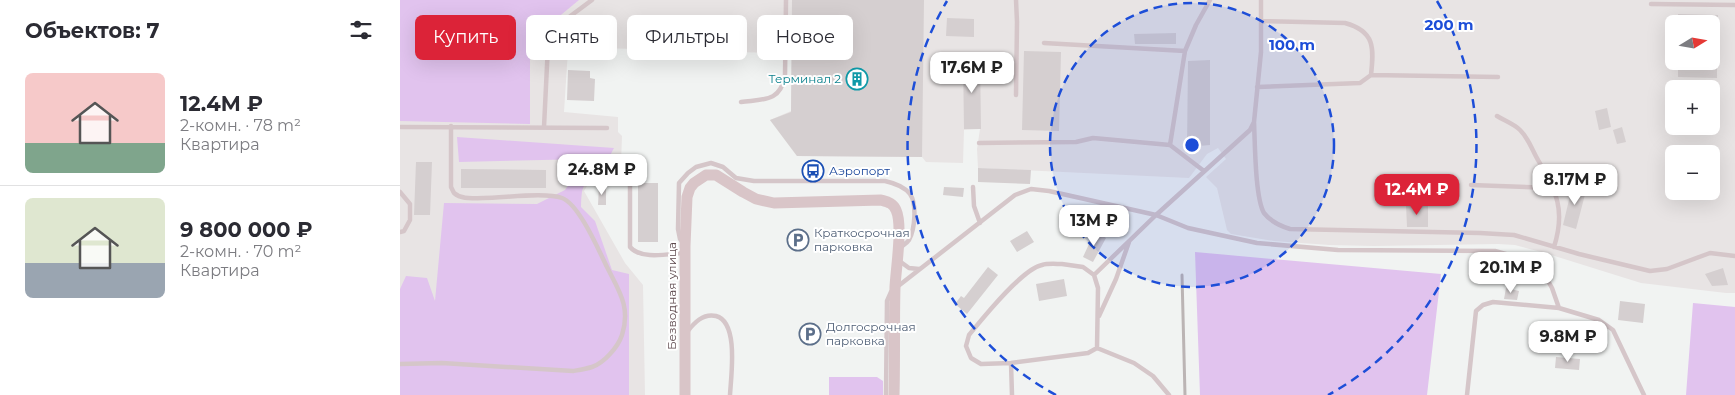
<!DOCTYPE html>
<html lang="ru">
<meta charset="utf-8">
<style>
:root{--surface:#fff;--page:#f2f2f3;--text:#2b2b33;--muted:#7c7c81;--line:#e1e1e2;--accent:#dc2338}
body{margin:0;font-family:Montserrat,sans-serif;background:var(--page);color:var(--text);height:100vh;display:flex;flex-direction:column;font-size:19px;white-space:nowrap}
*{box-sizing:border-box;margin:0}
p{font-size:16px;color:var(--muted)}
.icon{flex:none;width:28px;height:28px;fill:none;stroke:currentColor;stroke-width:2;stroke-linecap:round;stroke-linejoin:round}
.map{position:relative;flex:1;overflow:hidden}
.details{display:flex;flex-direction:column;background:var(--surface);width:400px}
.details>*{flex:none}
.hud{position:absolute;left:15px;top:15px;width:475px;height:45px;display:flex;gap:10px}
.needle{width:32px;rotate:79deg}
.tools{position:absolute;left:1265px;top:15px;display:grid;gap:10px}
.tools a{display:grid;place-items:center;width:55px;height:55px;border-radius:8px;background:var(--surface);box-shadow:0 5px 20px #0002;font-size:25px}
.price{position:absolute;translate:-50% -42px;padding:0 11px;border-radius:10px;background:#fff;color:#222;font-size:16px;line-height:32px;filter:drop-shadow(0 1px 2px #0008)}
.price::after{content:'';position:absolute;left:50%;top:30px;width:15px;height:11px;margin-left:-8px;background:inherit;clip-path:polygon(0 0,100% 0,50% 100%)}
.price.current{background:var(--accent);color:#fff}
ul{padding:0;list-style:none}
li{display:flex;align-items:center;gap:15px;height:125px;padding:0 25px}
li+li{border-top:1px solid var(--line)}
li span{display:grid;place-items:center;flex:none;width:140px;height:100px;border-radius:8px;color:#555}
li>.icon{margin-inline-start:auto}
span .icon{width:60px;height:60px;fill:#fffc;stroke-width:1}
li b{font-size:21px}
h2{display:flex;justify-content:space-between;align-items:center;height:60px;padding:0 25px;font-size:21px}
.pill{padding:0 18px;border-radius:8px;background:var(--surface);box-shadow:0 5px 20px #0002;font-size:18px;line-height:45px}
.pill.current{background:var(--accent);color:#fff}
main{display:flex;flex:1;min-height:0}
.map>svg:first-child{display:block}
.airport{fill:#e8e4e4;fill-rule:evenodd}
.green{fill:#e1c3ee}
.building{fill:#d5cfd0}
.lines{fill:none;stroke-linecap:round;stroke-linejoin:round}
.service{stroke:#d5c6c9;stroke-width:4.5}
.secondary{stroke:#d9c5c8;stroke-width:11}
.rail{stroke:#bbb4b4;stroke-width:3}
.ring{fill:none;stroke:#1d4ed8;stroke-width:2.5;stroke-dasharray:9 6}
.labels{text-anchor:middle;stroke-width:4;stroke-linejoin:round;paint-order:stroke}
.culture-label{font-size:12px;fill:#0d838f;stroke:#fff;text-anchor:end}
.transit-label{font-size:12px;fill:#164399;stroke:#fff;text-anchor:start}
.service-label{font-size:12px;fill:#4e5e75;stroke:#fff;text-anchor:start}
.street-label{font-size:12px;fill:#5e4a4e;stroke:#fff}
.centre{fill:#1d4ed8;stroke:#fff;stroke-width:2.5}
.ring-label{font-size:15px;text-anchor:middle;font-weight:bold;fill:#1d4ed8;stroke:#fff;stroke-width:4;stroke-linejoin:round;paint-order:stroke}
</style>
<main>
<section class="details">
<h2>Объектов: 7<svg class="icon" aria-label="filters" viewBox="0 0 24 24"><path d="M4 7h16M4 17h16"/><circle cx="9" cy="7" r="2"/><circle cx="15" cy="17" r="2"/></svg></h2>
<ul>
<li><span style="background:linear-gradient(#f6c9c9 70%,#7fa58c 0)"><svg class="icon" aria-label="home" viewBox="0 0 24 24"><path d="M3 11l9-7 9 7M6 9v11h12V9"/></svg></span><div><b>12.4M ₽</b><p>2-комн. · 78 m²</p><p>Квартира</p></div></li>
<li><span style="background:linear-gradient(#dfe7d0 65%,#9aa5b1 0)"><svg class="icon" aria-label="home" viewBox="0 0 24 24"><path d="M3 11l9-7 9 7M6 9v11h12V9"/></svg></span><div><b>9 800 000 ₽</b><p>2-комн. · 70 m²</p><p>Квартира</p></div></li>
</ul>
</section>
<div class="map">
<svg width="1335" height="395" viewBox="0 0 1335 395">
<rect width="100%" height="100%" fill="#f1f3f2"/>
<path class="airport" d="M0 0H1335V293H1326L1241 283 1145 253 1115 245 1098 244 974 246 929 245 874 241 831 234 827 230 817 188 806 177 826 159 818 148 807 154 789 178 578 168 577 149 580 129 564 130 563 163 526 162 522 157 397 156 370 120 391 111 392 47 377 53 200 48 168 50 164 112 218 117V132L222 136 221 164 187 186 184 191 225 263 243 285 245 395H0ZM1274 24H1311V61H1274ZM1274 89H1311V126H1274ZM1274 154H1311V191H1274Z"/>
<path class="green" d="M0 0H179L156 19 155 28 130 31V124L0 121Z
M57 137 214 148C210 155 206 166 200 171 183 187 182 181 181 207L195 221 212 270 229 274V395H0V289L6 276 27 278 35 301 44 203 137 204 165 190 187 159 59 162Z
M795 252 1041 274 1027 395H800Z
M1293 303 1335 307V395H1286Z
M429 377H477L483 381V395H429Z"/>
<path class="building" d="M392 0H524L522 157 397 156 370 120 391 112Z
M1278 14 1318 15V24H1278Z
M547 18 574 19V37L546 36Z
M776 33V44H735L734 34Z
M624 51 661 52 659 131 622 130Z
M563 59H580L581 129H564Z
M810 60V145L787 147 788 61Z
M1278 61H1317V78L1278 77Z
M168 70 190 71V78L195 79 194 101 167 100Z
M1207 108 1211 127 1199 130 1195 111Z
M1222 127 1226 142 1217 144 1213 130Z
M16 162H32L30 215H14Z
M578 168 631 170 630 184 578 182Z
M61 169 146 170V188H61Z
M238 183H258V242H238Z
M1173 183 1187 187 1176 229 1163 225Z
M199 186 206 187V205H198Z
M544 187 564 188 563 197 543 195Z
M1006 205H1028V227H1007Z
M627 231 634 242 617 252 610 241Z
M695 231 706 238 693 262 683 257Z
M588 267 598 275 567 314 555 304 561 296 564 298Z
M1323 268 1328 285 1312 286 1305 274Z
M664 279 667 296 639 301 636 284Z
M1106 288 1119 291 1117 300 1104 299Z
M1220 301 1245 304 1243 323 1218 320Z
M1156 357 1180 359 1179 370 1155 368Z"/>
<g class="lines">
<path class="service" d="M616 0 617 22 616 95
M1251 4 1335 5
M861 21 945 23C975 31 974 48 971 75
M644 43 785 51
M857 87 960 83 971 75 1098 77
M341 102C364 99 380 102 385 76L386 0
M1097 116C1105 121 1114 124 1120 130 1129 139 1132 150 1138 160 1156 192 1166 209 1154 247
M854 122C855 142 855 198 864 213 871 222 880 226 890 229L1080 233 1114 235 1179 254 1250 271 1267 269 1310 253 1335 256
M0 127 207 128
M144 127 148 45 151 34 157 26 192 0
M579 143 676 142 693 138 770 145 804 171
M770 145 785 51 796 25 810 0
M233 170 230 183V247C241 260 268 254 283 253
M1071 185 1154 188
M573 187 574 206 580 223
M0 192 10 204V220L4 231 0 232
M283 243 280 239 278 229 279 183 288 173 296 167 311 163 323 167 336 178 354 181H485C494 183 504 186 510 194 517 204 515 229 509 240 507 243 503 245 500 248
M498 260 509 268 519 269
M662 264 683 267 694 275 698 288 697 348 688 353 611 363 581 364 571 358 566 346 569 335C583 318 622 269 642 265 648 263 656 264 662 264Z
M694 275 756 215 850 130 854 122 861 52V0
M497 287 615 195 631 189 649 191 756 215 788 228 857 243 938 250 1095 251 1138 263 1152 288 1159 308 1199 320 1213 330 1244 395
M699 316 716 279 729 242
M287 332C294 323 303 313 316 316 339 322 331 376 330 395
M697 348 734 363 753 376 769 395
M611 363 612 395
M0 364 42 363 173 371C179 370 186 369 192 367 204 363 218 347 222 335 231 307 219 291 207 267 199 251 179 204 162 198 145 192 104 198 83 198 73 198 62 200 54 193L51 187V126
M486 395 487 301 491 292
M1067 395 1076 311 1083 305 1093 302 1159 308"/>
<path class="secondary" d="M285 395V246L287 197 290 188 294 183 306 175H316L343 192 356 199 374 203 481 200C488 202 493 203 496 210 503 225 496 268 495 287 494 323 495 359 494 395"/>
<path class="rail" d="M782 275 785 395"/>
</g>
<circle cx="792" cy="145" r="142" fill="#1d4ed8" fill-opacity=".12"/>
<g class="ring">
<circle cx="792" cy="145" r="142"/>
<path d="M656 395A284 284 0 0 1 547 1M1037 1A284 284 0 0 1 928 395"/>
</g>
<defs>
<g id="building-ring" transform="scale(1.125)"><circle r="9.5" fill="#fff" stroke="#0f9aa8" stroke-width="1.5"/><path d="M-4-6H4V6H1V3H-1V6H-4ZM-2.5-4.3h1.7v1.8h-1.7ZM.8-4.3h1.7v1.8H.8ZM-2.5-1h1.7V.8h-1.7ZM.8-1h1.7V.8H.8Z" fill="#0f9aa8"/></g>
<g id="bus-ring" transform="scale(1.125)"><circle r="9.5" fill="#fff" stroke="#1a4fb4" stroke-width="1.5"/><path d="M-5-6H5V4H4V6H2V4H-2V6H-4V4H-5ZM-3.5-4V0h7V-4ZM-3.5 1.2v1.5H-2V1.2ZM2 1.2v1.5H3.5V1.2Z" fill="#1a4fb4"/></g>
<g id="parking-ring" transform="scale(1.125)"><circle r="9.5" fill="#fff" stroke="#5c6f8a" stroke-width="1.5"/><path d="M-3.5-5.5H1a3.5 3.5 0 0 1 0 7H-1V5.5H-3.5ZM-1-3.4V-.6H.8a1.4 1.4 0 0 0 0-2.8Z" fill="#5c6f8a"/></g>
</defs>
<g fill-rule="evenodd">
<use href="#building-ring" x="457" y="79"/>
<use href="#bus-ring" x="413" y="171"/>
<use href="#parking-ring" x="398" y="240"/>
<use href="#parking-ring" x="410" y="334"/>
</g>
<g class="labels">
<g class="culture-label">
<text x="441" y="83">Терминал 2</text>
</g>
<g class="transit-label">
<text x="429" y="175">Аэропорт</text>
</g>
<g class="service-label">
<text x="414" y="237">Краткосрочная<tspan x="414" dy="14">парковка</tspan></text>
<text x="426" y="331">Долгосрочная<tspan x="426" dy="14">парковка</tspan></text>
</g>
<g class="street-label">
<text transform="translate(272 296) rotate(-90)" y="4">Безводная улица</text>
</g>
</g>
<circle cx="792" cy="145" r="8" class="centre"/>
<g class="ring-label">
<text x="1049" y="30">200 m</text>
<text x="892" y="50">100 m</text>
</g>
</svg>
<div class="tools">
<a><svg class="needle" viewBox="-14 -14 28 28"><path d="M0-13l5 13h-10z" fill="#e53935"/><path d="M0 13l5-13h-10z" fill="#7c7c81"/></svg></a>
<a>+</a>
<a>−</a>
</div>
<b class="price" style="left:572px;top:94px">17.6M ₽</b>
<b class="price" style="left:202px;top:196px">24.8M ₽</b>
<b class="price" style="left:1175px;top:206px">8.17M ₽</b>
<b class="price current" style="left:1017px;top:216px">12.4M ₽</b>
<b class="price" style="left:694px;top:247px">13M ₽</b>
<b class="price" style="left:1111px;top:294px">20.1M ₽</b>
<b class="price" style="left:1168px;top:363px">9.8M ₽</b>
<div class="hud">
<a class="pill current">Купить</a>
<a class="pill">Снять</a>
<a class="pill">Фильтры</a>
<a class="pill">Новое</a>
</div>
</div>
</main>
